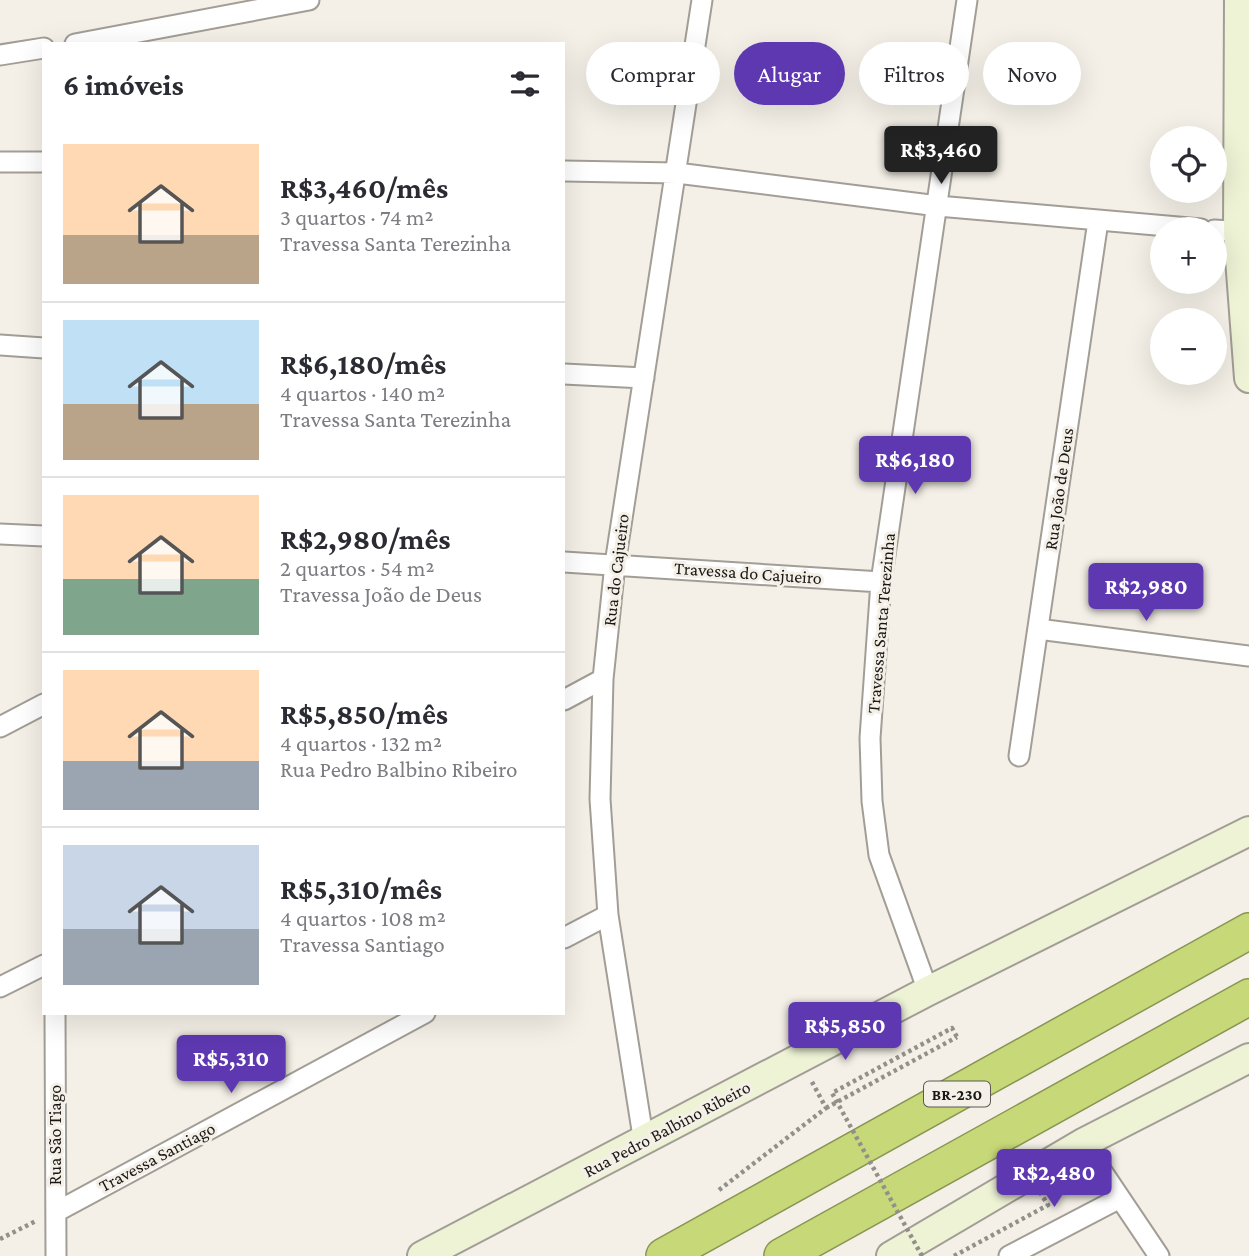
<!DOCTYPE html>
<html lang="pt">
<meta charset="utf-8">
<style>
:root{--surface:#fff;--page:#f7f7f7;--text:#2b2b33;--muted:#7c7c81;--line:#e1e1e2;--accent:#5d38b0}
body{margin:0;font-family:"Crimson Pro",serif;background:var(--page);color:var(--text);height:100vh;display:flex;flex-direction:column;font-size:26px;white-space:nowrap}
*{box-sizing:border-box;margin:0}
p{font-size:23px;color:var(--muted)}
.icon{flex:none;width:38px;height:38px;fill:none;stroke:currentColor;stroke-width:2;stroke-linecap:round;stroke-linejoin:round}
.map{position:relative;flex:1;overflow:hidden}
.drawer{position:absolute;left:42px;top:42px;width:523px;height:973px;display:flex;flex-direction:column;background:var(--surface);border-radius:0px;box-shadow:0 7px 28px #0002}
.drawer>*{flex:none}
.top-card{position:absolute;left:586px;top:42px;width:556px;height:63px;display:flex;gap:14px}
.buttons{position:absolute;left:1150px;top:126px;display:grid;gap:14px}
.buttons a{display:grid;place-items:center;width:77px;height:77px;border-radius:50%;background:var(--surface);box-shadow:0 7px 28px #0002;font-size:35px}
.price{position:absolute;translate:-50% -60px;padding:0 16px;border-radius:7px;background:var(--accent);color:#fff;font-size:23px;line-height:46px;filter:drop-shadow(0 2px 4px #0008)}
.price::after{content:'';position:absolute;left:50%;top:42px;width:21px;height:16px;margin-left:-10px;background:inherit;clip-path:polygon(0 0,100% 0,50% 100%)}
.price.selected{background:#222;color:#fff}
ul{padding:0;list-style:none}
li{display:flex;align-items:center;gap:21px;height:175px;padding:0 21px}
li+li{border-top:2px solid var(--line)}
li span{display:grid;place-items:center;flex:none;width:196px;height:140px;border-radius:0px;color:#555}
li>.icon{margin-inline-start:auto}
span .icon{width:84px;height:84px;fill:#fffc;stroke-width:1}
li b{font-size:30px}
h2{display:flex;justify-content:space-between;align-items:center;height:84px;padding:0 21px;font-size:30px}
.pill{padding:0 24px;border-radius:32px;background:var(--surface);box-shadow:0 7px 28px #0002;font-size:24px;line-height:63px}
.pill.selected{background:var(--accent);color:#fff}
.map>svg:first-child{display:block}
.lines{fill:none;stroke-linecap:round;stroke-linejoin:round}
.street-casing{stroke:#a29e96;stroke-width:23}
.secondary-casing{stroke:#a29e96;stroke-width:32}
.highway-casing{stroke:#8a9555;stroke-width:38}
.path{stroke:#929089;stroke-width:4.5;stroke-dasharray:3.5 3.5;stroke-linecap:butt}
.street{stroke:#fff;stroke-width:19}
.secondary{stroke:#eef3d6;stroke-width:28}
.highway{stroke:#c7d878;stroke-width:35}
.path-bridge{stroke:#929089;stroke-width:4.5;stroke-dasharray:3.5 3.5;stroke-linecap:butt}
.labels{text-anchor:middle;stroke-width:6;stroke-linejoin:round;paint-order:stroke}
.shield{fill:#f4f0e7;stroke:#5b5954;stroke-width:2}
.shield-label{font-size:16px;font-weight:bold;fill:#191815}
.street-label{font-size:18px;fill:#191815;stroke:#f4f0e7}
</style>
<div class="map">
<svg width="1249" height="1256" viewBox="0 0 1249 1256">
<rect width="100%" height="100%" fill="#f4f0e7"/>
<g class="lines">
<g class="street-casing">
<path id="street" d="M75 44 309 0
M0 55 44 48
M0 162H44
M564 171 677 173 938 206 1201 229
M1214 230 1248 232
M0 345 44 348
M564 374 644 378
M0 534 44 536
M564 562 881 582
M1038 629 1249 656
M564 700 603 679
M0 727 44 704
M1019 756 1098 221
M564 938 608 915
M0 987 44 965
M928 991 879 855 872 801 870 738 881 582 967 0
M55 1013 56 1256
M644 1143 608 915 600 799 603 679 615 564 702 0
M1083 1143 1159 1256
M56 1212 425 1013
M1009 1256 1118 1199"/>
</g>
<g class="secondary-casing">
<path id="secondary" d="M1239 0 1238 232 1249 378
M422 1256 928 991 1249 831
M891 1256 1083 1143 1249 1058"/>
</g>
<g class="highway-casing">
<path id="highway" d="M664 1256 1249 931
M782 1256 1249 997"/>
</g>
<path class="path" d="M826 1108 957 1037
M719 1190 826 1108 811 1080
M0 1239 36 1221
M954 1256 1048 1205 1041 1194"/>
<use href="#street" class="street"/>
<use href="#secondary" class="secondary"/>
<use href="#highway" class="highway"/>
<path class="path-bridge" d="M922 1256 832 1093 952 1028 957 1037"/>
</g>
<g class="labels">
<rect class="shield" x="924" y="1081.5" width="66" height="25" rx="5"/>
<g class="shield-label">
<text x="957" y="1100">BR-230</text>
</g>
<g class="street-label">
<text transform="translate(1059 489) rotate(-82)" y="6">Rua João de Deus</text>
<text transform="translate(616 570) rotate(-83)" y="6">Rua do Cajueiro</text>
<text transform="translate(748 573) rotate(4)" y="6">Travessa do Cajueiro</text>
<text transform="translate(881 623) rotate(-85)" y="6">Travessa Santa Terezinha</text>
<text transform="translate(667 1129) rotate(-28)" y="6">Rua Pedro Balbino Ribeiro</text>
<text transform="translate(55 1135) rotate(-90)" y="6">Rua São Tiago</text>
<text transform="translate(157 1157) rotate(-28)" y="6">Travessa Santiago</text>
</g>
</g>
</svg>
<div class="buttons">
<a><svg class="icon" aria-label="locate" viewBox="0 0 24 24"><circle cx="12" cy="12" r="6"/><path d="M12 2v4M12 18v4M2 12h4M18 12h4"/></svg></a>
<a>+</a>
<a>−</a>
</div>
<b class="price selected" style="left:941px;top:186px">R$3,460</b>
<b class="price" style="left:915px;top:496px">R$6,180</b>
<b class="price" style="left:1146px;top:623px">R$2,980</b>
<b class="price" style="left:845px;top:1062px">R$5,850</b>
<b class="price" style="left:231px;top:1095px">R$5,310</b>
<b class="price" style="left:1054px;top:1209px">R$2,480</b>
<div class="top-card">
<a class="pill">Comprar</a>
<a class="pill selected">Alugar</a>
<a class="pill">Filtros</a>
<a class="pill">Novo</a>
</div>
<section class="drawer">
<h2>6 imóveis<svg class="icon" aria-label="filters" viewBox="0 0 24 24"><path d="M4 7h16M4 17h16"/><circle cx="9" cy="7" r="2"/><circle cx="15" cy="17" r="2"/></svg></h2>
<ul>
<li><span style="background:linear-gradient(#ffd9b3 65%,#b9a48a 0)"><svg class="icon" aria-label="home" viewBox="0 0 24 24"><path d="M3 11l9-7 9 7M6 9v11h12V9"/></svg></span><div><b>R$3,460/mês</b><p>3 quartos · 74 m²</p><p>Travessa Santa Terezinha</p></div></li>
<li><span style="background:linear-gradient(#bfe0f5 60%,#b9a48a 0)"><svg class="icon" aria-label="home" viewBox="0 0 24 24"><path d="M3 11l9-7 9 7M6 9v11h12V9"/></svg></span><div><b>R$6,180/mês</b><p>4 quartos · 140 m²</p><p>Travessa Santa Terezinha</p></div></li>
<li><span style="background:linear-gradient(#ffd9b3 60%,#7fa58c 0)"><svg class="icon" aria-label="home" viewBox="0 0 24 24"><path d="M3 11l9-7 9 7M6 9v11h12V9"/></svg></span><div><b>R$2,980/mês</b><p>2 quartos · 54 m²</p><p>Travessa João de Deus</p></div></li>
<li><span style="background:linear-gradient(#ffd9b3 65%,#9aa5b1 0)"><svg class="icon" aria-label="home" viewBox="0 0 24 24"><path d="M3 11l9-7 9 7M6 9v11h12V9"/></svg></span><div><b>R$5,850/mês</b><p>4 quartos · 132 m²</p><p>Rua Pedro Balbino Ribeiro</p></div></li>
<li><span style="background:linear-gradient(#c9d6e8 60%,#9aa5b1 0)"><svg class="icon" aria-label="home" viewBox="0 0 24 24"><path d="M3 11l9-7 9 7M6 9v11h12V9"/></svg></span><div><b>R$5,310/mês</b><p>4 quartos · 108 m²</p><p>Travessa Santiago</p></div></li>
</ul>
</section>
</div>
